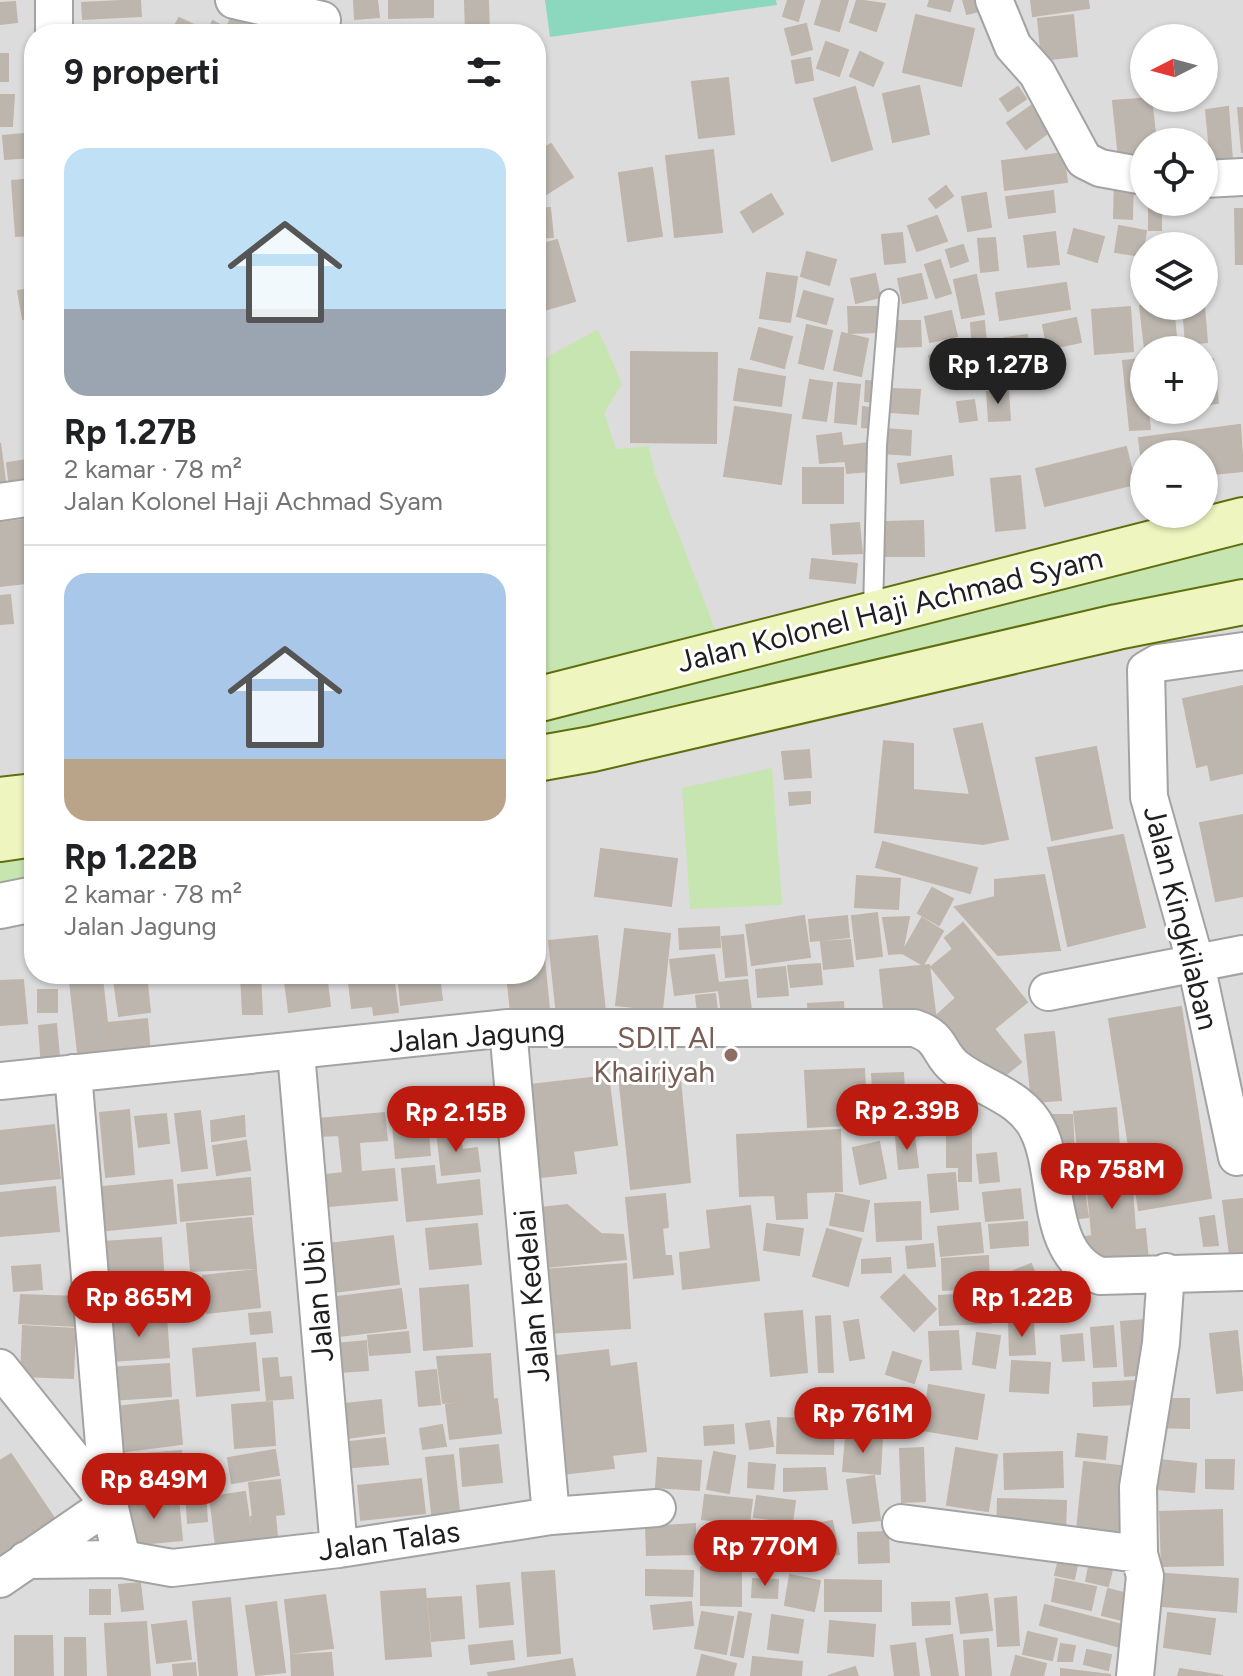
<!DOCTYPE html>
<html lang="id">
<meta charset="utf-8">
<style>
:root{--surface:#fff;--page:#f2f2f2;--text:#202124;--muted:#757577;--line:#e0e0e0;--accent:#be1b10}
body{margin:0;font-family:Figtree,sans-serif;background:var(--page);color:var(--text);height:100vh;display:flex;flex-direction:column;font-size:30px;white-space:nowrap}
*{box-sizing:border-box;margin:0}
p{font-size:26px;color:var(--muted)}
.icon{flex:none;width:44px;height:44px;fill:none;stroke:currentColor;stroke-width:2;stroke-linecap:round;stroke-linejoin:round}
.map{position:relative;flex:1;overflow:hidden}
.panel{position:absolute;left:24px;top:24px;width:522px;height:960px;display:flex;flex-direction:column;background:var(--surface);border-radius:32px;box-shadow:0 2px 6px #0004}
.panel>*{flex:none}
.needle{width:52px;rotate:264deg}
.fabs{position:absolute;left:1130px;top:24px;display:grid;gap:16px}
.fabs a{display:grid;place-items:center;width:88px;height:88px;border-radius:50%;background:var(--surface);box-shadow:0 2px 6px #0004;font-size:40px}
.price{position:absolute;translate:-50% -68px;padding:0 18px;border-radius:28px;background:var(--accent);color:#fff;font-size:26px;line-height:52px;filter:drop-shadow(0 2px 4px #0008)}
.price::after{content:'';position:absolute;left:50%;top:48px;width:24px;height:18px;margin-left:-12px;background:inherit;clip-path:polygon(0 0,100% 0,50% 100%)}
.price.current{background:#222;color:#fff}
ul{padding:0;list-style:none}
li{display:grid;align-content:center;gap:16px;height:424px;padding:0 40px}
li+li{border-top:2px solid var(--line)}
li span{display:grid;place-items:center;height:248px;border-radius:24px;color:#555}
li>.icon{margin-inline-start:auto}
span .icon{width:144px;height:144px;fill:#fffc;stroke-width:1}
li b{font-size:34px}
h2{display:flex;justify-content:space-between;align-items:center;height:96px;padding:0 40px;font-size:34px}
.map>svg:first-child{display:block}
.residential{fill:#dddcdc;fill-rule:evenodd}
.grass{fill:#c7e5b1}
.pitch{fill:#8bd8be}
.building{fill:#bcb6af;stroke:#c0b5aa;stroke-width:2}
.lines{fill:none;stroke-linecap:round;stroke-linejoin:round}
.service-casing{stroke:#a3a3a3;stroke-width:22}
.minor-casing{stroke:#a3a3a3;stroke-width:40}
.tertiary-casing{stroke:#a3a3a3;stroke-width:48}
.secondary-casing{stroke:#5f6f0e;stroke-width:48}
.service{stroke:#fff;stroke-width:18}
.minor{stroke:#fff;stroke-width:36}
.tertiary{stroke:#fff;stroke-width:44}
.secondary{stroke:#eff5bf;stroke-width:44}
.education-dot{fill:#8d6e63;stroke:#fff;stroke-width:3}
.labels{text-anchor:middle;stroke-width:6;stroke-linejoin:round;paint-order:stroke}
.street-label{font-size:30px;fill:#1f1f1f;stroke:#fff}
.education-label{font-size:30px;fill:#785e54;stroke:#fff;text-anchor:end}
</style>
<div class="map">
<svg width="1243" height="1676" viewBox="0 0 1243 1676">
<rect width="100%" height="100%" fill="#efede6"/>
<path class="residential" d="M0 0H1243V520L536 700V34H34V796L0 800ZM1144 38H1204V98H1144ZM1144 142H1204V202H1144ZM1144 246H1204V306H1144ZM1144 350H1204V410H1144ZM1144 454H1204V514H1144Z
M1243 602V1676H0V906L34 899V974H536V766Z"/>
<path class="grass" d="M598 329 622 384 604 413 616 449 649 446 654 471 724 652 1243 520V601L536 766V700L547 696 536 658V363Z
M772 768 782 905 690 909 682 788Z
M34 836V899L0 906V840Z"/>
<path class="pitch" d="M545 0H776L777 5 550 37Z"/>
<path class="building" d="M140 0 141 16 83 19 82 3Z
M354 0H377L379 17 355 19Z
M389 0H433V17L389 18Z
M465 0H488L489 33 466 34Z
M788 0H804L798 21 783 16Z
M822 0H848L839 31 815 24Z
M857 0 885 4 876 31 850 22Z
M930 0H953L950 11 928 6Z
M963 0H976L979 11 967 14Z
M1031 0H1088L1089 8 1033 16Z
M15 2 17 22 0 24V3Z
M236 6 251 13 243 32 228 25Z
M916 15 974 29 961 86 903 72Z
M1073 15 1077 56 1042 60 1038 19Z
M179 18 200 28 197 34H171Z
M213 21 227 29 225 34H206Z
M806 24 812 49 792 55 785 29Z
M415 26 416 34H377L376 32Z
M826 42 848 50 839 76 817 68Z
M860 52 883 63 873 86 850 76Z
M0 54H8V81H0Z
M810 58 813 80 796 83 792 61Z
M728 78 734 134 699 138 692 82Z
M919 86 929 134 893 142 883 94Z
M855 87 872 149 832 161 814 99Z
M1018 87 1026 99 1008 111 1000 99Z
M0 95H14L12 126H0Z
M1151 98 1156 142H1144V165L1120 168 1113 101Z
M1031 106 1049 132 1026 149 1007 123Z
M1228 107 1232 160 1211 162 1206 110Z
M1238 108H1243V152H1242Z
M34 133V157L5 159 3 136Z
M551 144 573 177 545 195 536 182V153Z
M713 150 722 232 675 237 666 156Z
M1063 153 1067 182 1005 190 1002 161Z
M652 168 662 236 628 241 619 173Z
M1115 177 1133 178 1132 219 1114 218Z
M34 179V235L16 236 12 181Z
M946 186 953 196 936 208 929 199Z
M1053 191 1055 212 1009 218 1006 197Z
M986 193 991 227 968 231 962 197Z
M771 194 783 214 753 232 741 212Z
M1149 204H1161V230H1149Z
M550 208 553 237 536 238V209Z
M1235 209H1243V264H1236Z
M937 216 947 241 917 251 908 226Z
M1119 226 1146 231 1142 256 1115 252Z
M1074 229 1104 237 1097 262 1068 253Z
M1055 232 1059 264 1028 267 1024 236Z
M902 233 905 262 885 264 882 235Z
M995 238 998 270 981 272 978 239Z
M1173 238V246H1153V239Z
M557 240 575 301 541 311 536 293V246Z
M963 245 968 261 951 267 946 250Z
M807 252 836 260 829 285 801 276Z
M940 260 951 293 936 298 925 265Z
M767 273 797 277 790 322 760 318Z
M875 274 880 297 856 303 851 279Z
M921 274 927 298 903 303 898 279Z
M976 275 984 314 962 318 954 280Z
M1066 283 1070 309 1000 320 996 293Z
M34 288V317L23 319 18 291Z
M804 291 833 299 826 324 797 316Z
M1140 306H1173L1177 346 1145 349Z
M1204 306 1207 342 1186 344 1183 308Z
M848 307H878V332L849 333Z
M1130 307 1133 351 1095 354 1092 310Z
M951 311 957 336 930 342 925 317Z
M1076 318 1081 342 1048 349 1043 325Z
M890 321H920L921 346 891 347Z
M984 321 987 352 973 353 971 323Z
M807 325 832 331 823 369 799 363Z
M759 328 792 337 784 368 751 359Z
M842 333 868 339 861 376 834 370Z
M1027 335 1030 361 1009 364 1005 338Z
M958 345 967 371 938 381 929 356Z
M631 352 717 353 716 443 631 442Z
M1143 359 1144 410H1148L1150 429 1130 430 1123 361Z
M1213 359 1218 403 1204 405V360Z
M739 369 785 377 781 406 734 400Z
M810 380 832 383 826 421 803 418Z
M866 381 880 382 878 402 865 401Z
M838 383 860 385 856 424 835 422Z
M892 389 920 390 918 414 891 412Z
M1008 391 1010 420 989 421 987 392Z
M974 400 977 420 960 422 957 402Z
M735 407 791 415 781 484 724 476Z
M863 407 876 409 875 428 862 427Z
M1158 410H1184L1185 418 1159 421Z
M34 423V457H31L29 424Z
M1240 425 1243 471 1204 475V454H1144V481L1139 438Z
M884 429 911 431 910 455 882 453Z
M841 433 844 461 820 463 817 436Z
M0 443 7 496 0 497Z
M868 443 871 471 847 473 844 446Z
M1126 447 1135 484 1045 506 1036 469Z
M951 456 953 475 901 483 898 464Z
M34 459V493L11 496 7 463Z
M803 468H843V503H803Z
M1020 476 1025 528 996 531 991 479Z
M32 519 34 582 0 586V523Z
M923 521 924 556H883V522Z
M859 523 862 553 833 554 831 525Z
M812 559 857 564 855 583 810 578Z
M10 595 13 623 0 624V596Z
M1243 686V773L1211 780 1208 764 1197 767 1183 699Z
M982 724 1008 839 983 844 875 832 884 741 913 744V790L970 795 954 729Z
M1096 747 1112 828 1052 840 1036 758Z
M809 750 811 777 785 779 782 752Z
M810 792V803L790 805 789 793Z
M1243 815V896L1216 901 1200 823Z
M1123 835 1145 927 1068 946 1048 848Z
M883 842 977 868 970 893 876 867Z
M601 849 677 859 671 906 595 896Z
M1044 875 1060 950 998 955 955 907 995 897V880Z
M857 876 900 879 898 909 855 907Z
M932 888 953 899 939 925 918 913Z
M539 909 550 1019 512 1023 507 974H536V910Z
M877 913 882 956 857 959 852 916Z
M804 916 810 957 752 965 746 925Z
M847 916 849 937 811 941 809 920Z
M909 917 902 953 889 954 883 918Z
M922 918 943 931 923 965 902 953Z
M963 923 1027 1002 994 1029 1021 1062 992 1086 936 1016 956 998 931 967 953 949 945 938Z
M719 927 720 947 680 949 679 929Z
M625 929 670 934 662 1010 616 1005Z
M743 935 747 975 726 977 722 937Z
M597 936 605 1011 557 1016 549 941Z
M850 940 853 966 824 969 821 942Z
M714 955 719 990 675 995 670 960Z
M820 964 822 984 791 987 788 966Z
M929 965 936 1020 885 1019 880 970Z
M785 967 788 995 758 997 756 970Z
M113 974H146L150 1012 119 1016Z
M241 974H260L262 1014H243Z
M284 974H326L330 1006 289 1012Z
M348 974H393L398 1012 374 1015 373 1006 352 1008Z
M398 974H439L442 1000 401 1005Z
M102 978 112 1066 80 1070 70 982Z
M23 980 27 1023 0 1025V981Z
M747 980 751 1010 722 1014 718 983Z
M38 990H57V1012H38Z
M715 994 718 1020 699 1022 696 996Z
M843 1002 844 1020 809 1022 808 1004Z
M1181 1007 1211 1198 1139 1210 1109 1019Z
M147 1019 151 1063 114 1067 109 1023Z
M56 1024 60 1067 42 1068 39 1026Z
M1054 1032 1061 1100 1032 1102 1025 1035Z
M864 1069 867 1124 808 1127 805 1071Z
M679 1070 690 1182 631 1189 619 1076Z
M903 1073 906 1119 875 1121 872 1074Z
M608 1076 617 1145 573 1151 576 1173 533 1178 522 1086Z
M425 1101 430 1155 396 1158 391 1104Z
M944 1101 947 1133 917 1136 914 1104Z
M1116 1108 1119 1146 1078 1150 1074 1112Z
M129 1110 134 1174 106 1177 100 1113Z
M200 1111 207 1168 182 1171 175 1114Z
M384 1113 387 1140 359 1142 361 1172 394 1169 397 1200 329 1206 326 1175 343 1173 339 1135 320 1136 319 1119Z
M166 1114 169 1143 139 1147 135 1117Z
M1049 1115H1072L1074 1151 1050 1152Z
M244 1116 245 1136 212 1141 211 1121Z
M957 1124H971V1181H959V1167H947V1135H957Z
M54 1125 60 1178 0 1184V1131Z
M459 1129 462 1150 477 1148 480 1171 442 1175 437 1132Z
M840 1130 842 1191 806 1192 807 1218 777 1219 775 1195 740 1196 737 1135Z
M914 1135 918 1167 899 1169 896 1137Z
M246 1141 250 1170 217 1175 213 1146Z
M879 1142 886 1178 860 1184 853 1148Z
M1117 1152 1121 1185 1084 1190 1088 1217 1069 1219 1061 1159Z
M996 1153 999 1181 980 1183 977 1155Z
M434 1166 436 1185 479 1180 482 1214 407 1221 402 1169Z
M955 1173 958 1209 931 1212 928 1175Z
M250 1178 253 1214 181 1221 178 1185Z
M172 1180 176 1223 99 1231 94 1188Z
M55 1187 59 1231 0 1236V1193Z
M1020 1189 1023 1218 986 1221 983 1193Z
M1132 1189 1135 1230 1092 1234 1088 1193Z
M665 1194 668 1227 662 1228 665 1256H671L673 1274 634 1278 626 1198Z
M836 1194 869 1201 863 1231 830 1225Z
M1243 1199V1269L1232 1270 1223 1201Z
M920 1202 921 1239 877 1241 875 1204Z
M567 1205 601 1234 623 1235 626 1259 547 1267 541 1208Z
M750 1206 759 1280 683 1289 680 1253 711 1249 707 1211Z
M1214 1216 1218 1245 1204 1246 1200 1218Z
M251 1218 256 1268 191 1271 187 1224Z
M1027 1222 1028 1245 991 1248 989 1225Z
M980 1223 983 1252 941 1256 938 1227Z
M477 1224 481 1264 430 1269 426 1229Z
M767 1224 803 1229 799 1255 764 1250Z
M827 1229 861 1239 848 1286 813 1276Z
M1145 1229 1149 1270 1105 1274 1104 1257 1089 1259 1085 1237Z
M393 1236 399 1284 334 1292 327 1244Z
M161 1238 166 1313 108 1317 103 1242Z
M933 1244 935 1266 908 1268 906 1247Z
M988 1256 989 1287 943 1290 942 1259Z
M890 1258 891 1272 862 1273V1260Z
M626 1264 630 1328 547 1333 543 1270Z
M1031 1264 1048 1305 1008 1321 992 1280Z
M40 1265 42 1289 14 1291 12 1267Z
M256 1270 260 1307 207 1313 203 1276Z
M904 1275 936 1309 914 1331 881 1297Z
M468 1285 472 1346 424 1350 420 1289Z
M401 1289 406 1328 340 1336 336 1297Z
M990 1293 991 1323 940 1325 939 1296Z
M21 1295 77 1297 76 1326 19 1323Z
M802 1311 807 1372 771 1376 765 1314Z
M270 1312 272 1332 251 1334 249 1314Z
M166 1316 169 1357 112 1361 110 1320Z
M830 1316 833 1372H819L816 1317Z
M858 1320 864 1358 850 1360 844 1322Z
M1144 1320 1148 1374 1125 1376 1121 1322Z
M1033 1323 1035 1354 1010 1355 1009 1324Z
M23 1326 75 1329 73 1378 21 1376Z
M1113 1326 1116 1366 1094 1367 1091 1328Z
M958 1331 961 1369 931 1370 929 1332Z
M1237 1331 1243 1390 1217 1393 1210 1334Z
M408 1332 410 1352 370 1355 368 1336Z
M977 1333 1000 1336 995 1368 973 1364Z
M1082 1334 1084 1360 1063 1361 1061 1336Z
M366 1341 368 1370 339 1372 336 1344Z
M255 1343 259 1390 197 1396 193 1349Z
M608 1350 610 1367 636 1363 646 1451 612 1455 614 1468 563 1474 549 1357Z
M893 1352 921 1361 914 1383 886 1374Z
M490 1354 493 1398 443 1403 437 1357Z
M277 1358 279 1378 291 1377 293 1398 267 1400 263 1359Z
M1012 1361 1050 1363 1048 1393 1010 1391Z
M169 1364 171 1396 111 1400 109 1368Z
M436 1370 440 1404 419 1406 416 1372Z
M1134 1381 1135 1404 1094 1406 1093 1383Z
M929 1385 984 1395 977 1439 922 1430Z
M871 1390H892L893 1423 873 1424Z
M497 1399 501 1433 450 1439 446 1405Z
M1157 1399H1189V1428L1157 1427Z
M178 1400 182 1444 120 1452 116 1407Z
M381 1400 384 1433 339 1439 336 1405Z
M272 1402 275 1445 235 1448 232 1405Z
M778 1418 834 1420 833 1454 777 1453Z
M769 1421 773 1446 750 1449 746 1424Z
M442 1425 446 1446 423 1449 420 1429Z
M733 1425 734 1443 705 1445 704 1427Z
M1078 1434 1107 1437 1105 1459 1076 1456Z
M846 1436 882 1439 880 1474 843 1471Z
M385 1438 388 1464 343 1468 341 1443Z
M498 1445 502 1482 463 1486 460 1449Z
M923 1448 925 1501 902 1502 900 1449Z
M956 1448 997 1455 988 1511 947 1505Z
M275 1450 279 1475 232 1483 228 1458Z
M181 1451 184 1494 123 1499 120 1456Z
M714 1452 735 1456 729 1493 707 1489Z
M1062 1452 1063 1487 1005 1489 1004 1454Z
M11 1454 60 1527 0 1568V1461Z
M453 1455 460 1520 433 1523 426 1458Z
M658 1458 701 1461 699 1490 656 1487Z
M1160 1460 1196 1464 1194 1492 1157 1489Z
M1206 1460H1234L1233 1489 1206 1488Z
M1084 1462 1128 1467 1121 1535 1077 1530Z
M749 1463 775 1465 773 1489 748 1487Z
M825 1468 827 1489 784 1491V1469Z
M874 1476 880 1520 853 1523 847 1480Z
M421 1479 425 1513 361 1520 358 1486Z
M280 1480 284 1514 253 1517 249 1483Z
M205 1489 207 1521 188 1523 186 1491Z
M245 1492 252 1541 216 1546 210 1497Z
M705 1495 752 1500 749 1524 702 1519Z
M757 1496 795 1501 792 1522 754 1517Z
M178 1498 182 1540 130 1545 126 1502Z
M998 1499 1066 1501 1065 1536 997 1534Z
M1222 1510 1223 1565 1162 1566 1160 1512Z
M275 1515 278 1547 254 1550 251 1517Z
M832 1521 839 1554 806 1560 800 1527Z
M695 1524 696 1554 647 1555 646 1527Z
M709 1525 788 1532 785 1564 706 1557Z
M888 1532 889 1562 859 1563 858 1533Z
M1061 1552 1079 1556 1074 1579 1055 1575Z
M1091 1557 1114 1562 1108 1586 1086 1581Z
M701 1567H741V1606L701 1605Z
M646 1570 693 1571 692 1596 646 1595Z
M554 1571 560 1653 528 1656 522 1573Z
M1152 1573 1238 1579 1236 1612 1150 1605Z
M790 1575 820 1581 814 1611 785 1605Z
M753 1579 778 1580 777 1598 752 1597Z
M1056 1579 1096 1587 1091 1610 1052 1601Z
M825 1580 881 1581V1611H825Z
M140 1583 143 1609 122 1611 119 1585Z
M509 1583 513 1624 480 1627 477 1586Z
M425 1589 431 1656 386 1659 381 1592Z
M1108 1589 1135 1596 1130 1622 1102 1615Z
M90 1590H110V1614H90Z
M987 1594 992 1630 961 1633 956 1598Z
M325 1595 333 1648 291 1653 285 1600Z
M461 1597 464 1638 432 1641 428 1599Z
M1016 1597 1019 1645 998 1646 995 1599Z
M230 1598 237 1676H200L193 1602Z
M276 1602 285 1672 256 1675 246 1606Z
M691 1602 693 1625 654 1629 651 1606Z
M949 1602 950 1624 913 1625 912 1603Z
M1045 1605 1130 1627 1124 1648 1040 1625Z
M702 1612 733 1617 726 1654 695 1648Z
M739 1612 751 1614 743 1657 731 1655Z
M1168 1613 1215 1619 1210 1654 1164 1647Z
M772 1615 803 1620 798 1653 768 1649Z
M186 1621 191 1659 157 1663 152 1625Z
M830 1621 875 1625 873 1656 828 1652Z
M146 1622 150 1676H108L105 1624Z
M1028 1632 1057 1639 1052 1660 1023 1654Z
M952 1635 958 1676H932L926 1639Z
M15 1636H52L53 1676H15Z
M65 1638H85L86 1676H65Z
M988 1639 991 1676H966L964 1641Z
M512 1641 514 1659 471 1664 469 1646Z
M915 1643 919 1676H895L891 1646Z
M1061 1644 1075 1646 1072 1661H1058Z
M1087 1650 1111 1655 1108 1670 1084 1664Z
M331 1653 333 1676H292L291 1655Z
M702 1655 736 1664 733 1676H697Z
M1016 1656 1046 1664 1043 1676H1011Z
M753 1657 802 1662 801 1676H751Z
M572 1659 575 1676H489L488 1673Z
M195 1663 196 1676H174L173 1665Z
M855 1667 858 1676H828Z
M1061 1669 1110 1675V1676H1061Z
M1180 1669 1223 1676H1178Z"/>
<g class="lines">
<g class="service-casing">
<path id="service" d="M873 613 877 445 889 299"/>
</g>
<g class="minor-casing">
<path id="minor" d="M234 0 322 20
M994 0 1013 46 1037 73 1084 160 1100 168 1144 176
M54 34V0
M1204 179 1243 177
M0 502 34 497
M1048 992 1243 954
M508 1028 551 1516
M296 1053 339 1549
M73 1073 109 1504 122 1559 172 1568 339 1549 551 1516 657 1508
M0 1081 508 1028H914C943 1037 937 1053 956 1068 983 1089 1022 1096 1038 1130 1060 1174 1044 1254 1100 1276L1243 1272
M1237 1157 1196 964 1149 797 1146 670 1158 663 1243 651
M0 1368 109 1504
M901 1523 1139 1554
M26 1560 122 1559
M0 1579 109 1504
M1135 1676 1145 1576 1139 1554 1138 1487 1161 1343 1166 1272"/>
</g>
<g class="tertiary-casing">
<path id="tertiary" d="M0 906 34 899"/>
</g>
<g class="secondary-casing">
<path id="secondary" d="M536 700 1243 520
M536 759 592 749 1117 627 1243 602
M0 800 34 796
M0 839 34 834"/>
</g>
<use href="#service" class="service"/>
<use href="#minor" class="minor"/>
<use href="#tertiary" class="tertiary"/>
<use href="#secondary" class="secondary"/>
</g>
<circle class="education-dot" cx="731" cy="1055" r="8"/>
<g class="labels">
<g class="street-label">
<text transform="translate(890 610) rotate(-14)" y="10">Jalan Kolonel Haji Achmad Syam</text>
<text transform="translate(1181 918) rotate(76)" y="10">Jalan Kingkilaban</text>
<text transform="translate(477 1036) rotate(-4)" y="10">Jalan Jagung</text>
<text transform="translate(532 1296) rotate(-95)" y="10">Jalan Kedelai</text>
<text transform="translate(318 1301) rotate(-95)" y="10">Jalan Ubi</text>
<text transform="translate(389 1541) rotate(-8)" y="10">Jalan Talas</text>
</g>
<g class="education-label">
<text x="715" y="1048">SDIT Al<tspan x="715" dy="34">Khairiyah</tspan></text>
</g>
</g>
</svg>
<div class="fabs">
<a><svg class="needle" viewBox="-14 -14 28 28"><path d="M0-13l5 13h-10z" fill="#e53935"/><path d="M0 13l5-13h-10z" fill="#757577"/></svg></a>
<a><svg class="icon" aria-label="locate" viewBox="0 0 24 24"><circle cx="12" cy="12" r="6"/><path d="M12 2v4M12 18v4M2 12h4M18 12h4"/></svg></a>
<a><svg class="icon" aria-label="layers" viewBox="0 0 24 24"><path d="M12 4l9 5-9 5-9-5zM3 14l9 5 9-5"/></svg></a>
<a>+</a>
<a>−</a>
</div>
<b class="price current" style="left:998px;top:406px">Rp 1.27B</b>
<b class="price" style="left:907px;top:1152px">Rp 2.39B</b>
<b class="price" style="left:456px;top:1154px">Rp 2.15B</b>
<b class="price" style="left:1112px;top:1211px">Rp 758M</b>
<b class="price" style="left:139px;top:1339px">Rp 865M</b>
<b class="price" style="left:1022px;top:1339px">Rp 1.22B</b>
<b class="price" style="left:863px;top:1455px">Rp 761M</b>
<b class="price" style="left:154px;top:1521px">Rp 849M</b>
<b class="price" style="left:765px;top:1588px">Rp 770M</b>
<section class="panel">
<h2>9 properti<svg class="icon" aria-label="filters" viewBox="0 0 24 24"><path d="M4 7h16M4 17h16"/><circle cx="9" cy="7" r="2"/><circle cx="15" cy="17" r="2"/></svg></h2>
<ul>
<li><span style="background:linear-gradient(#bfe0f5 65%,#9aa5b1 0)"><svg class="icon" aria-label="home" viewBox="0 0 24 24"><path d="M3 11l9-7 9 7M6 9v11h12V9"/></svg></span><div><b>Rp 1.27B</b><p>2 kamar · 78 m²</p><p>Jalan Kolonel Haji Achmad Syam</p></div></li>
<li><span style="background:linear-gradient(#a9c7e8 75%,#b9a48a 0)"><svg class="icon" aria-label="home" viewBox="0 0 24 24"><path d="M3 11l9-7 9 7M6 9v11h12V9"/></svg></span><div><b>Rp 1.22B</b><p>2 kamar · 78 m²</p><p>Jalan Jagung</p></div></li>
</ul>
</section>
</div>
